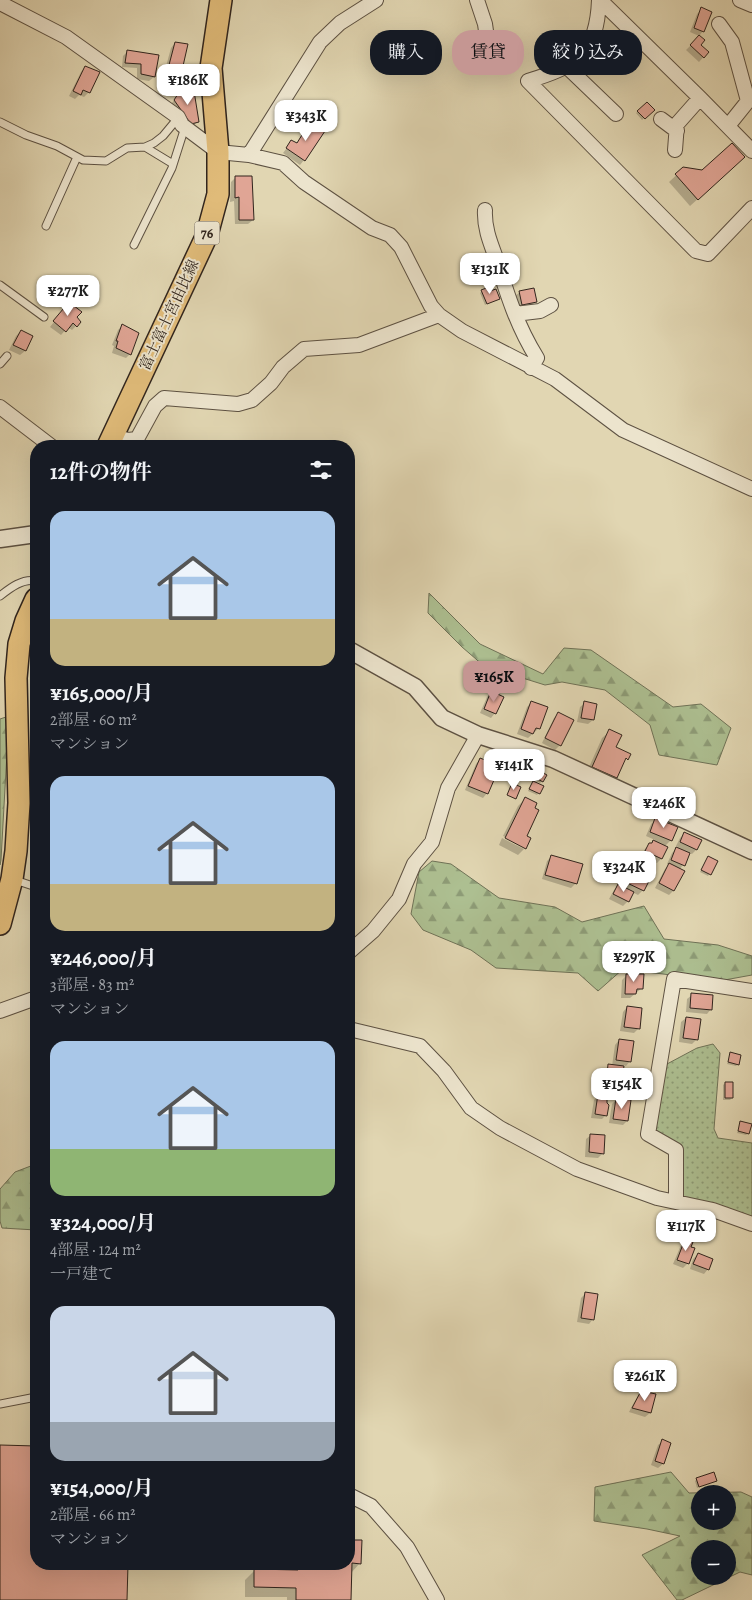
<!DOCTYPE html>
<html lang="ja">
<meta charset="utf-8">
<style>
:root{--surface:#171b24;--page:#20242c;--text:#f1f3f6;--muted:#9ea1a6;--accent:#c59692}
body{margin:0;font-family:Alegreya,"Noto Serif JP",serif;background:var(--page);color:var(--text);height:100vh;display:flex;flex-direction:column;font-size:19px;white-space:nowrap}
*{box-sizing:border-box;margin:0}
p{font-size:16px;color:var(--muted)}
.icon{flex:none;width:28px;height:28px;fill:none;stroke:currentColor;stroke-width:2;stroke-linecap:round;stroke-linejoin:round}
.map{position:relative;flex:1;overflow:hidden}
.sheet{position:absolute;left:30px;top:440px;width:325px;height:1130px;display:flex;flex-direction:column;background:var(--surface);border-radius:20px;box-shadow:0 5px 20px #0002}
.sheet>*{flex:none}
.banner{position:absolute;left:370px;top:30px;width:306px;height:45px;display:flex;gap:10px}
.controls{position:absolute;left:691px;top:1485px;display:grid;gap:10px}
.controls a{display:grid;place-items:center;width:45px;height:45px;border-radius:50%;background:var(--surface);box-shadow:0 5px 20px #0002;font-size:25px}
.price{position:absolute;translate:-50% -42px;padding:0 11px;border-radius:10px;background:#fff;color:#222;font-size:16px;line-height:32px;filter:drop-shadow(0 1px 2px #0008)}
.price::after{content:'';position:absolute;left:50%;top:30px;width:15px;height:11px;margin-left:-8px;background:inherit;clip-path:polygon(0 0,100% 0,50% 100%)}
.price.on{background:var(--accent);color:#111}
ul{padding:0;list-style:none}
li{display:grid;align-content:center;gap:10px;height:265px;padding:0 20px}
li span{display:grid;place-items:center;height:155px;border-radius:15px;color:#555}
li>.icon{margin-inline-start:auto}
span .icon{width:90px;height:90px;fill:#fffc;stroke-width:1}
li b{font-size:21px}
h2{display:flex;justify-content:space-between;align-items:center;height:60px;padding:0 20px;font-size:21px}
.pill{padding:0 18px;border-radius:20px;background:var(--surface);box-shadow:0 5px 20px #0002;font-size:18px;line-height:45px}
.pill.on{background:var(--accent);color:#111}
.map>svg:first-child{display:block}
.grass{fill:url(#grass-dots);stroke:#6f7257}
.forest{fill:url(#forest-firs);stroke:#6f7257;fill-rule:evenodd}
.shadow{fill:#0003}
.building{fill:#e0a595;stroke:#31251d}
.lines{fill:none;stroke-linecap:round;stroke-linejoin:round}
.service-casing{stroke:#5d5142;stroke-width:9}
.minor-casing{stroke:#5d5142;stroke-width:16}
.tertiary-casing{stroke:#5d5142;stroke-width:19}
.primary-casing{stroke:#31251d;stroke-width:24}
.service{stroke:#ece4cd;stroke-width:7}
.minor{stroke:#ece4cd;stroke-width:14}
.tertiary{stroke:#ece4cd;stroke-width:16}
.primary{stroke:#e0bb79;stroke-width:21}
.labels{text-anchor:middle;stroke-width:4;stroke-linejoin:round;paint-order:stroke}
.shield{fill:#ece4cd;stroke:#695e52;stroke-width:1}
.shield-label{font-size:14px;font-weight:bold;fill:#31251d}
.street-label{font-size:15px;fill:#31251d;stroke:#ece4cd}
</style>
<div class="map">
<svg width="752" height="1600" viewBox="0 0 752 1600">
<defs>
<pattern id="grass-dots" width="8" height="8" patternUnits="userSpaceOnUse" patternTransform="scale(1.25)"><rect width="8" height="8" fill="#adbf91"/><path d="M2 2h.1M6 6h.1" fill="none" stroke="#8d9b76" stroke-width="1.8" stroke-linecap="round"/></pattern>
<pattern id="forest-firs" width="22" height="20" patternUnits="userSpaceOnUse" patternTransform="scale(1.25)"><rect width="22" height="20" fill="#adbf91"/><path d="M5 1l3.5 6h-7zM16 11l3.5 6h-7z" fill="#8d9b76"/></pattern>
</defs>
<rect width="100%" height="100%" fill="#e1d6b2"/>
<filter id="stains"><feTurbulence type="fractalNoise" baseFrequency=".004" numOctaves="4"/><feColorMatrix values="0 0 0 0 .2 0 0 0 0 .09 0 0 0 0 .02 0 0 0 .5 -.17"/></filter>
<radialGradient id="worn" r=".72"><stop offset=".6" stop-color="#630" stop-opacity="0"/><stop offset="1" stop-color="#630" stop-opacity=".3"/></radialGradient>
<path class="grass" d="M713 1044 720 1053 714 1129 718 1138 752 1143V1224L680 1203 675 1147 648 1134 667 1064 697 1048Z"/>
<path class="forest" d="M429 593 480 644 543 674 564 648 591 650 673 707 701 704 731 728 717 765 659 755 650 725 605 690 562 682 545 685 484 666 462 647 428 613Z
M9 716 1 860 0 865V719Z
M432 861 451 864 499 898 555 907 582 922 644 906 664 939 718 945 752 956V975L719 981 623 969 598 991 578 973 496 968 471 950 423 930 411 914 419 872Z
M36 1164V1230L2 1228 0 1221V1189L15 1172Z
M671 1472 689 1493 741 1492 752 1497V1575L740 1572 682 1600H677L642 1555 680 1536 647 1529 594 1521 595 1487ZM700 1494H728V1521H700ZM700 1549H728V1576H700Z"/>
<path class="shadow" d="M702 9 703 31 699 36 690 32 697 14Z
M699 37V45L707 53 699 62 686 50Z
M175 43 187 79 182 83H176L175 89 170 94 159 92 171 48Z
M128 51 157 56 154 77 149 81 137 79V68L122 67 123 56Z
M85 67 89 92 84 97 79 95 75 99 69 96 81 72Z
M179 95 198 121 193 126 170 105Z
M647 104 653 110 642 120 636 113Z
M310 124 304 160 300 165 283 153 292 141 296 144Z
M737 164 690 206 669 182 684 168 703 171Z
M236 177 253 220 248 224H235L234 201 230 202 231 182Z
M482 291 490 293 498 299 485 305 480 293Z
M520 292 536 301 531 306 518 309 515 296Z
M65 308 76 317V326L72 330 68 327 61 335 50 327Z
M122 326 130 354 126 358 112 353 114 346 112 345 118 330Z
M21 331 32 336 25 351 20 355 9 350 16 336Z
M492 692 495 713 491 718 480 713 487 697Z
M532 702 539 728 528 738 517 734 527 707Z
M585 703 596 705 593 720 588 724 577 722 580 707Z
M559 714 560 745 555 750 542 743 554 718Z
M610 731 615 748 629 754 621 765 616 777 609 785 586 774 602 738Z
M498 749 508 763 506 765 493 761Z
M480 759 487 793 483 798 465 790 476 764Z
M538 771 542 781 540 783 533 779Z
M531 784 542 787 537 795 528 791Z
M525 799V848L524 849V846L503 836 518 806Z
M656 820 671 840 665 846 661 859 657 863 652 861 645 874 635 870 643 857 642 856 645 849 655 840 646 836 651 824Z
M685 833 696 850 692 854 689 853 683 865 679 870 673 891 669 895 655 888 665 869 669 865 667 864 672 853 678 847 676 846 680 838Z
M502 838 524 849 518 855 499 845Z
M552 856 576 883 571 888 542 879 547 861Z
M708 858 716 862 708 876 700 872Z
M631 871 643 890 638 895 632 892 628 901 623 906 609 899 614 890 618 885 621 887 627 876Z
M627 975 642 988 630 998H621L622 980Z
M692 995 711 1009 707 1014 686 1012 687 999Z
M627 1007 638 1029 634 1033 620 1031 623 1012Z
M686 1018 697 1039 692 1044 679 1042 681 1022Z
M619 1040 630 1061 626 1066 623 1065 620 1087 615 1091 602 1090 604 1070 609 1066H612L615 1045Z
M731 1053 738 1064 736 1066 727 1064Z
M725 1083 732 1098 730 1100H723V1085Z
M598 1096 606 1115 602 1119 591 1118 594 1100Z
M617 1099 627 1121 623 1125 609 1123 612 1104Z
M741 1122 748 1133 746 1135 737 1133Z
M591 1135 603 1153 598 1158 585 1157 586 1139Z
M685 1241 689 1247 693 1249 687 1264 683 1268 673 1264 681 1245Z
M698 1254 708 1269 704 1274 690 1269 693 1259Z
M585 1294 593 1319 589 1324 577 1322 581 1298Z
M642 1392 655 1395 650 1413 645 1417 629 1412 637 1397Z
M663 1441V1464L658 1468 651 1465 658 1445Z
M0 1446 36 1447V1564H127L126 1600H0Z
M697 1479 715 1481 697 1488 695 1481Z
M349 1541H361L360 1563 351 1573 350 1600H287V1597H245V1580L255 1570 289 1571V1564H349Z"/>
<path class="building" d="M701 7 712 12 704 32 694 28Z
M699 35 705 40 701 45 709 52 704 58 690 45Z
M175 42 188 44 183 66H189L188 79H177L176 90 163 88Z
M127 50 159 55 155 77 141 74V64L125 63Z
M85 66 100 72 90 93 83 90 81 95 73 91Z
M194 91 199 122 191 124 174 100 178 94Z
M647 102 655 110 645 119 637 111Z
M310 122 325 131 305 161 286 148 291 140 297 143Z
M732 143 745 157 698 200 675 174 683 167 702 170Z
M235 176H252L254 220H239V197L235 198Z
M489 287 490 291 496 289 500 299 487 304 481 290Z
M534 288 537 302 522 305 519 291Z
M69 302 82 312 77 317 81 322 77 327 73 323 66 332 53 321Z
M122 324 139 333 131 355 116 348 118 341H116Z
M21 330 33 336 26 351 13 345Z
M491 691 504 697 496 714 484 709Z
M531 701 548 707 540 729 536 728 533 734 521 729Z
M584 701 597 704 594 720 581 718Z
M558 712 574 720 561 746 545 738Z
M609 729 622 735 616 747 631 754 628 760 626 758 617 778 592 767Z
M498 748 512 752 509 764 494 759Z
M480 758 500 766 488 794 468 786Z
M538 770 547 775 543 782 534 777Z
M533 781 544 786 540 794 529 789Z
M512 783 521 787 516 799 507 795Z
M525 797 537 803 535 808 539 810 527 836 531 838 526 849 505 838Z
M655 818 678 827 672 841 650 832Z
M684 832 702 840 697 850 680 842Z
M653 840 668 847 662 859 645 851 649 843H652Z
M676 847 690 853 685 866 671 860Z
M551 855 583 864 577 884 545 875Z
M641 856 653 862 648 873 636 868Z
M708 856 718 861 711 875 701 870Z
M669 863 685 871 674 891 659 883Z
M631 870 650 879 644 891 625 882Z
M618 884 634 892 629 902 613 894Z
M626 974H644L643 989H637L636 994H625Z
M691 993 713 995 712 1010 690 1008Z
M627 1006 642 1008 640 1029 624 1027Z
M686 1017 701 1019 698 1040 683 1038Z
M619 1039 634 1041 631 1062 616 1060Z
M730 1052 741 1055 739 1065 728 1062Z
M608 1064 624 1066 621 1087 606 1085Z
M725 1082H733V1098H725Z
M598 1094 607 1096V1103L609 1105 607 1116 595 1114Z
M616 1098 631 1100 628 1121 613 1119Z
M740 1121 752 1124 749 1134 738 1131Z
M590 1134 605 1135 604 1154 589 1152Z
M685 1239 693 1242 691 1247 695 1248 689 1264 677 1260Z
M698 1253 713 1259 709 1270 693 1264Z
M585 1292 598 1294 594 1320 581 1318Z
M641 1391 656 1394 651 1413 632 1408Z
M662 1439 671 1443 664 1464 655 1461Z
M0 1445 36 1446V1564H128L127 1600H0Z
M714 1472 717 1481 699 1487 696 1478Z
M349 1540H362L361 1564 352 1563 351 1600H296V1588L254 1587V1569L298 1570V1564H349Z"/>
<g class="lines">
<g class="service-casing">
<path id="service" d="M0 122 26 135 57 146 83 160 106 161 127 148 145 147 154 143 163 136 178 118
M145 147 173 164
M46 226 77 157
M134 245 172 168 185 127
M0 285 44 317
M0 364 7 356
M0 596C10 588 23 578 36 581
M15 880 36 887
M0 1404 36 1397"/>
</g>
<g class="minor-casing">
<path id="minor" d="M477 0 485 24 489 52 481 67
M599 0C597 54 577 66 528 81L696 251 708 254 752 208
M600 0 700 98 752 151
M740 0 752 5
M0 3 66 37 178 117 182 125 218 152 249 155 283 163 304 182 372 228 390 235 401 247 431 306 439 315 462 331 555 379 623 430 752 489
M719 24 732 42 748 101 728 126
M566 66 616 114
M661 119 677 131
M675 150 677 124 700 98
M249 155 320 42 340 23 376 0
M485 210C484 227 490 242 496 258 507 294 517 326 537 358L531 368
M515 314 540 311 551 305
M0 407 51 446
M113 436 128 440 137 439 155 406 164 398 238 404 252 400 271 383 283 367 304 349 359 345 439 315
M349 952 373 931 399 899 414 864 432 842 448 788 478 735
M0 1011 36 998
M349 1029 420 1046 444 1071 471 1108 500 1128 577 1169 657 1198 713 1210 752 1224
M676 1202V1150L648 1134 674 979 752 991
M349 1495 371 1506 407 1547 437 1600"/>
</g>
<g class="tertiary-casing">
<path id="tertiary" d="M0 539 36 534
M349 650 415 687 442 718 478 735 553 759 752 851"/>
</g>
<g class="primary-casing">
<path id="primary" d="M108 446 207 235 218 194V152L211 68 221 0
M0 924 12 879 16 851 19 803 16 678 19 644 26 621 36 599"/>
</g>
<use href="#service" class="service"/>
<use href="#minor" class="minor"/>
<use href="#tertiary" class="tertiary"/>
<use href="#primary" class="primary"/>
</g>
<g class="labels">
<rect class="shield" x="194.5" y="221.5" width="25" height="23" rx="4"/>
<g class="shield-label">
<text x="207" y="238">76</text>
</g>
<g class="street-label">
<text transform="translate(169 315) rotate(-65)" y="5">富士富士宮由比線</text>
</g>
</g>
<rect width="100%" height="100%" filter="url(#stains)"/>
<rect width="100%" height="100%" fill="url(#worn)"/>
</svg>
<div class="controls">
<a>+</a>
<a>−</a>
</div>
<b class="price" style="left:188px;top:106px">¥186K</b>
<b class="price" style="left:306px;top:142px">¥343K</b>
<b class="price" style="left:490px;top:295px">¥131K</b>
<b class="price" style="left:68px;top:317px">¥277K</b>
<b class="price on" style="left:494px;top:703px">¥165K</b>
<b class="price" style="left:514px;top:791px">¥141K</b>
<b class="price" style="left:664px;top:829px">¥246K</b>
<b class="price" style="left:624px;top:893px">¥324K</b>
<b class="price" style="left:634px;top:983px">¥297K</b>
<b class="price" style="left:622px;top:1110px">¥154K</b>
<b class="price" style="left:686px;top:1252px">¥117K</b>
<b class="price" style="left:645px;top:1402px">¥261K</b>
<div class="banner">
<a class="pill">購入</a>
<a class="pill on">賃貸</a>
<a class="pill">絞り込み</a>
</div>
<section class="sheet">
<h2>12件の物件<svg class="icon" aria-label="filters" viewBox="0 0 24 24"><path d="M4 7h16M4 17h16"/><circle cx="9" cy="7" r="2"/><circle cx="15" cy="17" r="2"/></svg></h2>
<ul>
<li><span style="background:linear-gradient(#a9c7e8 70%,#c2b280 0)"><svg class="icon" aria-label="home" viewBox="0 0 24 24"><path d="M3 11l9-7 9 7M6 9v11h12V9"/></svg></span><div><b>¥165,000/月</b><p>2部屋 · 60 m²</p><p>マンション</p></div></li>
<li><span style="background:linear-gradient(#a9c7e8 70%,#c2b280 0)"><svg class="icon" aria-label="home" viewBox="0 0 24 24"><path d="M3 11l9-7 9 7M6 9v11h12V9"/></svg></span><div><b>¥246,000/月</b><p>3部屋 · 83 m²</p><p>マンション</p></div></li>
<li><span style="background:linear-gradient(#a9c7e8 70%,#8fb573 0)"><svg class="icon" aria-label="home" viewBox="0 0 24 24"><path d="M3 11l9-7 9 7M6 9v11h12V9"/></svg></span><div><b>¥324,000/月</b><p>4部屋 · 124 m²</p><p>一戸建て</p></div></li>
<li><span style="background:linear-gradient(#c9d6e8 75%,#9aa5b1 0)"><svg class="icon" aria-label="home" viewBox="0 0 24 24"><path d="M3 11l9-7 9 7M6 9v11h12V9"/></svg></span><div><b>¥154,000/月</b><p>2部屋 · 66 m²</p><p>マンション</p></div></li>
</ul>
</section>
</div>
